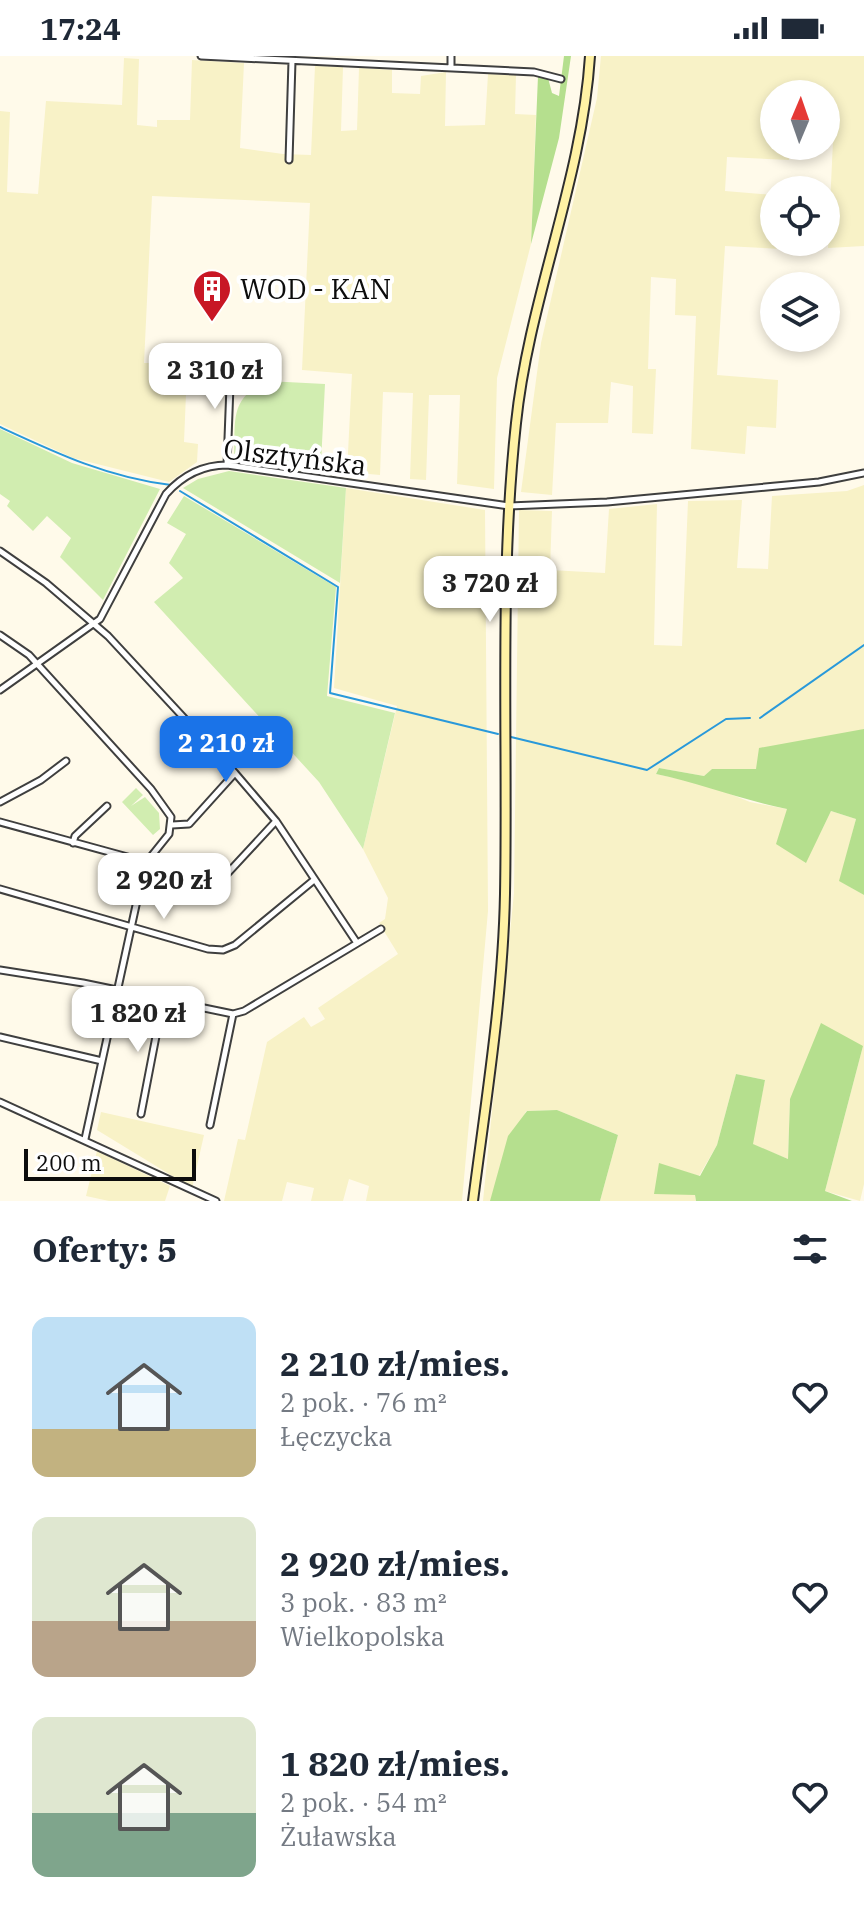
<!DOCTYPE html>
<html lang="pl">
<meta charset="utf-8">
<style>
:root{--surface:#fff;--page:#f6f6f7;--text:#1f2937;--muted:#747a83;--accent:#1a73e8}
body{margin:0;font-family:"IBM Plex Serif",serif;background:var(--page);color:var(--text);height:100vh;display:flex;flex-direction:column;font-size:30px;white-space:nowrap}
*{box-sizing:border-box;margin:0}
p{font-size:26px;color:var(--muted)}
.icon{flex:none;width:44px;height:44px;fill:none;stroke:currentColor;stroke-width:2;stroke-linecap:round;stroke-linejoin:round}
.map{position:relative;height:1145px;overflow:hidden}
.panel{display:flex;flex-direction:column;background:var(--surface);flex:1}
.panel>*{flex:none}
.needle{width:52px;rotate:2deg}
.fabs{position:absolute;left:760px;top:24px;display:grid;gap:16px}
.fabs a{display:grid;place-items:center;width:80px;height:80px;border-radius:50%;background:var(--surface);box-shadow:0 4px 12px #0003;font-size:40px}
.scale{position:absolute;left:24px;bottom:20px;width:172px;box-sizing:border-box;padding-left:8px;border:4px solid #0c0c0c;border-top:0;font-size:22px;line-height:28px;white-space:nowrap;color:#0c0c0c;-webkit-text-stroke:6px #fff;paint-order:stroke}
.price{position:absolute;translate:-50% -68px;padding:0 18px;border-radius:16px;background:#fff;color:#222;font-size:26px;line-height:52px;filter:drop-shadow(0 2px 4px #0008)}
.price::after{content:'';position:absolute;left:50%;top:48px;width:24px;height:18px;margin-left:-12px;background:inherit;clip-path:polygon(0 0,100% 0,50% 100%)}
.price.current{background:var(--accent);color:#fff}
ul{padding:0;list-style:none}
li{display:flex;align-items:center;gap:24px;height:200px;padding:0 32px}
li span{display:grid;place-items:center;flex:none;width:224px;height:160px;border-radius:16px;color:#555}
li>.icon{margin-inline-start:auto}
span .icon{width:96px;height:96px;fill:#fffc;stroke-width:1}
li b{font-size:34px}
h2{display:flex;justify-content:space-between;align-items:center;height:96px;padding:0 32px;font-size:34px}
.status{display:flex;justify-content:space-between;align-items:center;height:56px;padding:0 40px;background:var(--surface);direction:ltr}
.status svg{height:22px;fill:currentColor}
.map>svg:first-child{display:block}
.farmland{fill:#f8f2c7}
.green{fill:#d1edb0}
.forest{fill:#b5df8e}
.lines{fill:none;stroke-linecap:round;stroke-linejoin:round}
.stream{stroke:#2999da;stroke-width:2}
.street-casing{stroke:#3f3f3f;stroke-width:9}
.secondary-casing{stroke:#2e2e2e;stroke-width:12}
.street{stroke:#fff;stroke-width:5}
.secondary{stroke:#fff2a5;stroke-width:8}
.labels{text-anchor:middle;stroke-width:8;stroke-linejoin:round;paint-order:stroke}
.poi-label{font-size:28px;fill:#0c0c0c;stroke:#fff;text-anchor:start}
.street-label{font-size:28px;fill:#0c0c0c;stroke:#fff}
</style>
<div class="status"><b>17:24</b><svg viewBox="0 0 49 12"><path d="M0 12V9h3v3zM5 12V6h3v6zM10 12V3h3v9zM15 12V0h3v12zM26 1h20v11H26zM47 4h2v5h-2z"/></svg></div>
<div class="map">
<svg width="864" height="1145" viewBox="0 0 864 1145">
<rect width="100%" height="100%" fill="#fffaea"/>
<path class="farmland" d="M601 0H864V190L828 192 833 85 826 84V38H774V90H790L789 104 727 101 725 135 774 139V186H783L782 193 725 190 717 319 778 324 776 372 747 370 745 398 691 393 696 260 675 259 676 223 651 221 648 313H656L653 378 632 377 633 330 611 326 608 367H556L552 439 521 436 541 287 597 42Z
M124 2 139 3 137 69 157 71V64H190L192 4 244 7 240 92 283 98 311 99 315 10 343 11 341 75 357 74 359 12 392 14V37L420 38 421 20 446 16 445 70 485 69 488 18 516 19 515 58 536 59 531 188 497 322 494 433 457 428 460 339H429L426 424 410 423 413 337 383 336 380 419 347 416 352 318 302 314 310 147 152 140 144 307H206L205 337 186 338 184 386 198 388 197 406 169 426 73 402 0 368V55L10 56 7 136 38 138 46 45 122 49Z
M864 429V673L756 713H712L704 720 659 712 656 718 708 729 750 746 787 753 805 807 831 755 856 763 840 825 864 839V1128L860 1145 825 1135 863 990 790 1043 788 1103 752 1088 765 1024 736 1018 717 1089 699 1120 659 1108 695 1139 696 1145H600L618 1079 557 1054 526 1055 491 1145H483L514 837 519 454 552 455 550 514 605 517 609 453 657 448 654 589 682 590 688 445 742 444 737 512 768 513 772 440 847 435Z
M346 432 485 454 488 855 462 1145H366L369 1130 349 1123 343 1145H311L314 1132 287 1126 282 1145H224L238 1083 245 1084 267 986 304 961 311 971 325 963 318 952 398 898 379 867 385 863 388 842 363 793 397 650 334 632Z
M101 1056 204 1079 192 1132 97 1074Z
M97 1095 170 1130 165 1145H109L86 1140Z"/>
<path class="green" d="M267 325 325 328 321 407 234 403C236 365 228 343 267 325Z
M0 373 72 407 160 433 103 544 60 501 71 482 47 460 33 475 7 450 10 445 0 438Z
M229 415 346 432 340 527 183 432 198 423Z
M184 440 336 531 327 640 395 657 363 793 319 726 154 546 183 522 169 507 186 478 167 467Z
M136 732 143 739 131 750 145 741 159 757 160 773 153 779 122 746Z"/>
<path class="forest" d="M564 0H571L559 82 531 188 538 20 548 22 552 37 559 40Z
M864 673V839L839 825 856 763 831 755 806 807 776 788 787 753C742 744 700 727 656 718L659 712 704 720 712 713H756L759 692Z
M821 967 863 990 825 1135 852 1145H696L695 1139 654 1138 659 1107 700 1120 717 1089 736 1018 765 1024 753 1088 788 1103 790 1043Z
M557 1054 618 1079 600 1145H490L508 1080 527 1055Z"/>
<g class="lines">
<path class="stream" d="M0 371C56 397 109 422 171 429
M180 435 338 531 330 637 498 678
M760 662 864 589
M511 681 647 714 726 663 750 662"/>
<g class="street-casing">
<path id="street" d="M201 0 534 16 561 23
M451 12V0
M289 104 292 5
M227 409 231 303
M0 495 46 527 108 580 235 717 276 765 357 887
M0 579 29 599 151 733 171 761 169 778 145 808 85 1083
M0 634 100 563 166 438C182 420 202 409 227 409L509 450 607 446 819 426 864 417
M0 746 41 724 66 705
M0 766 215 825 226 819 276 765
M172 769 189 768 235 717
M73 787 75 780 107 750
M0 833 208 893 223 894 235 889 314 824
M0 914 83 927 233 958 244 955 381 873
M0 981 102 1005
M0 1046 216 1145
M141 1058 163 944
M210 1069 233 958"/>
</g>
<g class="secondary-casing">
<path id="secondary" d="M473 1145C486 1044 503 940 505 838 508 681 499 523 516 367 529 242 582 125 590 0"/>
</g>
<use href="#street" class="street"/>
<use href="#secondary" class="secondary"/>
</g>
<defs>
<g id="building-pin" transform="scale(2)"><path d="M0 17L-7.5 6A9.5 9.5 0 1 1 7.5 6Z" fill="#c81725" stroke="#fff"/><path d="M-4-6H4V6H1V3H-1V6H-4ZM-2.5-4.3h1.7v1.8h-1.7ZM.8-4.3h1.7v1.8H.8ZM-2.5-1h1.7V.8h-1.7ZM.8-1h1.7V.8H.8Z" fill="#fff"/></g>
</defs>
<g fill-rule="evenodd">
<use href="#building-pin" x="212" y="233"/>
</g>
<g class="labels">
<g class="poi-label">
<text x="240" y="243">WOD - KAN</text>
</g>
<g class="street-label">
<text transform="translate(295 401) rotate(7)" y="10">Olsztyńska</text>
</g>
</g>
</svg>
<div class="fabs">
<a><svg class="needle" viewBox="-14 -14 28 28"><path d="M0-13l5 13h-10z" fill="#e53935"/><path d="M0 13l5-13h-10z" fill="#747a83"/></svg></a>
<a><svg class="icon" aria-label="locate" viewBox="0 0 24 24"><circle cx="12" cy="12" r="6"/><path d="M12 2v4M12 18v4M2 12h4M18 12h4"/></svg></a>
<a><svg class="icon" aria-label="layers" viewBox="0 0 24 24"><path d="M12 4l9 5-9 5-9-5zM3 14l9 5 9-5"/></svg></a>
</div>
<div class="scale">200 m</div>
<b class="price" style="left:215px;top:355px">2 310 zł</b>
<b class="price" style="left:490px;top:568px">3 720 zł</b>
<b class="price current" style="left:226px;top:728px">2 210 zł</b>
<b class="price" style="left:164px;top:865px">2 920 zł</b>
<b class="price" style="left:138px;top:998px">1 820 zł</b>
</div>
<section class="panel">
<h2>Oferty: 5<svg class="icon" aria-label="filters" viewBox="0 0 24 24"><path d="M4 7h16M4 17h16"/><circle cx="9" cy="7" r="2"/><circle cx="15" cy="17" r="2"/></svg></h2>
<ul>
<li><span style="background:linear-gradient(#bfe0f5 70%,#c2b280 0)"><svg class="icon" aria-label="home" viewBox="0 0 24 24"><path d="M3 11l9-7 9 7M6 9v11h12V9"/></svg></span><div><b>2 210 zł/mies.</b><p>2 pok. · 76 m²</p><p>Łęczycka</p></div><svg class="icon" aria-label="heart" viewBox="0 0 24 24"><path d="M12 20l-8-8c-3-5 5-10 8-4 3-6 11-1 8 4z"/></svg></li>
<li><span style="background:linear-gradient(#dfe7d0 65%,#b9a48a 0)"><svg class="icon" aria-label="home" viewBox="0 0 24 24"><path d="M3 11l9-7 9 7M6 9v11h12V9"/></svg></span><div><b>2 920 zł/mies.</b><p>3 pok. · 83 m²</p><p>Wielkopolska</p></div><svg class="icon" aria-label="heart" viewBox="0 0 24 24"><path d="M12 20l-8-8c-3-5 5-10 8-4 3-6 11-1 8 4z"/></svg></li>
<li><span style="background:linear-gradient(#dfe7d0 60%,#7fa58c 0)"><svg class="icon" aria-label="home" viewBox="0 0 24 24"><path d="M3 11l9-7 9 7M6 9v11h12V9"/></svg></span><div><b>1 820 zł/mies.</b><p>2 pok. · 54 m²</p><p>Żuławska</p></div><svg class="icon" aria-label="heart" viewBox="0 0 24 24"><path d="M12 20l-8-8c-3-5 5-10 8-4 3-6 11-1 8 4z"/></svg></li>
</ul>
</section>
